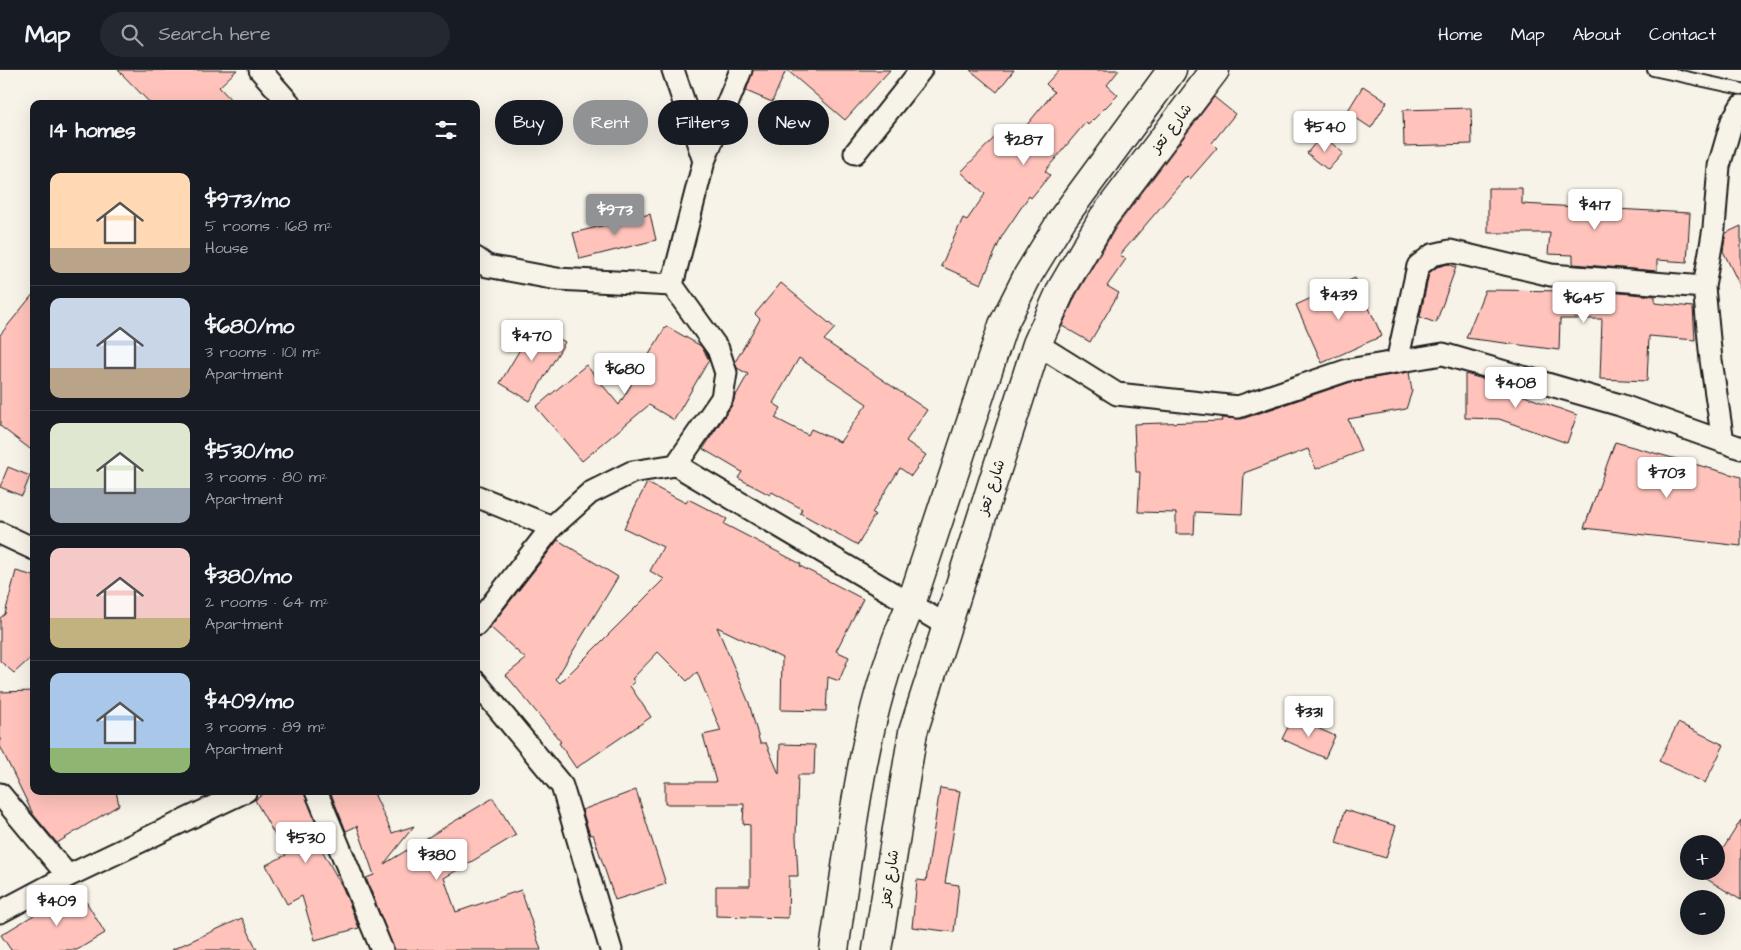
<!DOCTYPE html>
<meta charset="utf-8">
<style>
:root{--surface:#171b24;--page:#242831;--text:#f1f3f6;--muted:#9ea1a6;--line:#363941;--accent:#919294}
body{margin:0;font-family:"Architects Daughter","Playpen Sans Arabic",sans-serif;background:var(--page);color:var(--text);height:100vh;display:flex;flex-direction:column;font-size:19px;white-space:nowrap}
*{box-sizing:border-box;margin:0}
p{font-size:16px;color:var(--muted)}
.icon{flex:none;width:28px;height:28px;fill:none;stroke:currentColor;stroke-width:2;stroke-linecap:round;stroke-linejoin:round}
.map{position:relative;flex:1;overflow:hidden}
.sheet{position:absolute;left:30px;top:30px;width:450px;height:695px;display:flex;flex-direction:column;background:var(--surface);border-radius:10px;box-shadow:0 5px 20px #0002}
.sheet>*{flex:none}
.hud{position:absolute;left:495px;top:30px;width:475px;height:45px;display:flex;gap:10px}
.fabs{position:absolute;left:1680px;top:765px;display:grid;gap:10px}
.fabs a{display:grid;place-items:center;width:45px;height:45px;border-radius:50%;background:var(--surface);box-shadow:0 5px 20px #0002;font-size:25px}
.price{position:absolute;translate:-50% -42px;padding:0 11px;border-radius:5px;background:#fff;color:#222;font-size:16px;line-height:32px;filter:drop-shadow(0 1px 2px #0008)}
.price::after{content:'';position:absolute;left:50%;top:30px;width:15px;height:11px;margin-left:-8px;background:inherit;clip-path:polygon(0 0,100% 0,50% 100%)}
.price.current{background:var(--accent);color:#fff}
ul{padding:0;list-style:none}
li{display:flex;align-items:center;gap:15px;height:125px;padding:0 20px}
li+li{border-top:1px solid var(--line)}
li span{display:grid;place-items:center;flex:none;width:140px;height:100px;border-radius:10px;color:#555}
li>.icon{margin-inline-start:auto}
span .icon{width:60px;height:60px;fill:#fffc;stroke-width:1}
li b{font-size:21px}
h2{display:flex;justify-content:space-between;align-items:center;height:60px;padding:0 20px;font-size:21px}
.tag{padding:0 18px;border-radius:22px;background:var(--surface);box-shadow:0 5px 20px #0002;font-size:18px;line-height:45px}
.tag.current{background:var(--accent);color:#fff}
header{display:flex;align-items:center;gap:30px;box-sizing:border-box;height:70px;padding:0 25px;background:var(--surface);border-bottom:1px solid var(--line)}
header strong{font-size:24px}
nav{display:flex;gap:28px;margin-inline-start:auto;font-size:18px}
.search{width:350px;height:45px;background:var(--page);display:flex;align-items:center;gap:12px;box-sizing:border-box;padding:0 18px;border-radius:28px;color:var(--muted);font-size:19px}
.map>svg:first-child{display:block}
.building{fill:#ffc3bb;stroke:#1c1c1c;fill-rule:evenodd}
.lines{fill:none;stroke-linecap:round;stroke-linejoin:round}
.service-casing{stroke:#1c1c1c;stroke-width:14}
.minor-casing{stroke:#1c1c1c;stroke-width:25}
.primary-casing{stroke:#1c1c1c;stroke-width:31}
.service{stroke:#f7f3e8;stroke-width:10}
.minor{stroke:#f7f3e8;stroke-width:21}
.primary{stroke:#f7f3e8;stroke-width:28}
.labels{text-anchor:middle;stroke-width:4.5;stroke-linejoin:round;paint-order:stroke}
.street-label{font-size:15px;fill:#1c1c1c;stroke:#f7f3e8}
</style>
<header>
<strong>Map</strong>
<div class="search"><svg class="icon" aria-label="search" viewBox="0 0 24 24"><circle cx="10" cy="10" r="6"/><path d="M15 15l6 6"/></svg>Search here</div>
<nav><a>Home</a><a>Map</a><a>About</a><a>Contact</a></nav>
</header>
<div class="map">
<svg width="1741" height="880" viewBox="0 0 1741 880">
<rect width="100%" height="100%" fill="#f7f3e8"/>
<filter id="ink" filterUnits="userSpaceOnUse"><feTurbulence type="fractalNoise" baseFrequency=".02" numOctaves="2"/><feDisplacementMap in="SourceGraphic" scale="10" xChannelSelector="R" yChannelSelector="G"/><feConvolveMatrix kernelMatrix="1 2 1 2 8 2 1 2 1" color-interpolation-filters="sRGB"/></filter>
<g filter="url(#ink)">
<path class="building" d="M118 0H237L219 17 235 34H151Z
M753 0H786L772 32 746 21Z
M787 0H890L845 50Z
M970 0H1014L997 22Z
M1059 0H1119L1107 15 1118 25 1088 55 1086 52 1045 101 1050 105 1031 128 1029 126 1002 166 981 214 941 196 963 148 967 150 985 124 961 102 999 63 1011 74 1054 22 1046 14Z
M1363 16 1387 32 1371 58 1347 42Z
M1214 27 1235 44 1212 73 1217 78 1190 109 1187 106 1120 185 1126 189 1107 216 1119 223 1090 272 1062 256 1076 225 1116 157Z
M1471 38 1472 74 1404 76 1403 40Z
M1322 65 1343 83 1328 100 1307 83Z
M1488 118H1522V134L1690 143 1687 192 1657 190V201L1573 194V185L1548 184 1550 163H1488Z
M650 144 656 170 580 189 573 163Z
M1741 156V218L1723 181 1726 163Z
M1448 194 1456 197 1436 253 1420 247 1429 203 1437 197Z
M1355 208 1382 266 1322 293 1296 235Z
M781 213 835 258 824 270 927 340 906 371 926 385 911 406 900 398 872 443 875 444 858 475 800 443 802 439 772 422 770 425 738 408 742 402 703 379 732 335 735 327 748 304 737 298 735 292 760 249 755 244ZM799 288 867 334 840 372 811 359 808 365 775 348 781 338 773 333Z
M1573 219 1655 226V233L1693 237 1695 270 1649 266 1647 311 1600 309 1602 249H1560L1559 280 1466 268 1485 220 1573 221Z
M34 223V382L0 356V265Z
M535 254 565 272 530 331 500 313Z
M666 256 701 276 709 290 674 350 649 335 582 391 536 337 586 295 619 335Z
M1409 302 1412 321 1406 339 1348 349 1361 381 1316 399 1308 379 1244 403 1242 444 1195 442 1194 464H1176V443L1138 442 1140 402H1136L1134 354 1222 351 1221 348 1242 349 1351 312Z
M1465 304 1494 312V315L1577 345 1567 373 1499 349 1465 348Z
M1615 372 1741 407V476L1584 458Z
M8 397 30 406 22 426 0 417Z
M647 413 686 433 688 429 727 449 724 454 801 494 800 496 863 529 836 581 849 587 839 611 828 607 826 641 781 640 782 588 717 557 749 633 760 673H766L779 704 780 674 815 675 814 705H798L796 767 798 806H789L788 848 716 846V816H750V755L743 754 744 734H665V712H716L703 665 721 661 697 602 687 611 658 582 632 609 635 611 630 616 651 647 576 698 559 673 561 672 506 605 526 589 490 557 558 470 618 507 556 609 560 613 664 509 650 501 663 477 624 458Z
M16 501 34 506V585L14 603 0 591V548L5 544Z
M34 621V721H116L119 735 57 773 33 744 0 676V622Z
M1293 647 1335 666 1325 688 1282 669Z
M1678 653 1724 675 1705 713 1659 691Z
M940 718 960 721 945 813 959 815 954 862 912 857 917 810 926 811Z
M636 720 666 814 615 830 593 764 590 765 582 740Z
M267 721H304L323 771 318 773 343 818 359 858 315 870 302 826 287 834 266 795 286 785 255 730Z
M330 721H373L392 763 414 756 384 794 493 728 516 765 444 808 456 842 521 820 541 880H394L366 808 374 805 357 756 346 761Z
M1345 740 1396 756 1386 788 1336 773Z
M1741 750V830L1705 808 1710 801H1716V790Z
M78 818 105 863 77 880H11L1 865Z
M242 848 257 880H171Z"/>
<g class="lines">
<g class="service-casing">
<path id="service" d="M1653 0 1741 19"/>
</g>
<g class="minor-casing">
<path id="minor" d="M260 0 290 34
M673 0 704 91
M855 83 921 0
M476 188 487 196 557 209 672 215
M1037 274 1117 324 1238 337 1348 300 1443 284 1620 335 1741 378
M1397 292 1418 196 1432 185 1450 181 1551 205 1704 217
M1723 372 1711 290 1704 217 1714 158 1719 96 1732 51 1741 36
M676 395 722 328 726 303 718 279 672 215 704 91 741 0
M476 426 552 457
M0 463 34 479
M476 555 552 457 590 423 632 402 676 395 946 555
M476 612 562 716 611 880
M316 721 382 880
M0 724 68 806
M0 842 68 806 246 721"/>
</g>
<g class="primary-casing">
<path id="primary" d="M834 880C852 762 862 644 911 534L1003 255 1028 205 1063 148 1172 0
M877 880 913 662 1037 274 1062 218 1103 148 1215 0"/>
</g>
<use href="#service" class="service"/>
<use href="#minor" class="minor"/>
<use href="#primary" class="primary"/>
</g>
</g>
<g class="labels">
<g class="street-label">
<text transform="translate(1171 58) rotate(-53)" y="5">شارع تعز</text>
<text transform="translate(991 417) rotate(-72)" y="5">شارع تعز</text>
<text transform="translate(889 808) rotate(-81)" y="5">شارع تعز</text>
</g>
</g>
</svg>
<div class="fabs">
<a>+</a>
<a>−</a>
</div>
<b class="price" style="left:1325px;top:83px">$540</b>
<b class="price" style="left:1024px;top:96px">$287</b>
<b class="price" style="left:1595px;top:161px">$417</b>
<b class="price current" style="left:615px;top:166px">$973</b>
<b class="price" style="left:1339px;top:251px">$439</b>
<b class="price" style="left:1584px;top:254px">$645</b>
<b class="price" style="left:532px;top:292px">$470</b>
<b class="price" style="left:625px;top:325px">$680</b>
<b class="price" style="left:1516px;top:339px">$408</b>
<b class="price" style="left:1667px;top:429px">$703</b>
<b class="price" style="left:1309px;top:668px">$331</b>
<b class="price" style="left:306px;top:794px">$530</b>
<b class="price" style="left:437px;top:811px">$380</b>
<b class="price" style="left:57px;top:857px">$409</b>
<div class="hud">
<a class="tag">Buy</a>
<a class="tag current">Rent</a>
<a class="tag">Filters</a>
<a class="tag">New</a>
</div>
<section class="sheet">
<h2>14 homes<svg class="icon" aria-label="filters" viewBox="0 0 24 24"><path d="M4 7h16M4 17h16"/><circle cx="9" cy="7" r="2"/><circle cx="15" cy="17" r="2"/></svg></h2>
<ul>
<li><span style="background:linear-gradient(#ffd9b3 75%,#b9a48a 0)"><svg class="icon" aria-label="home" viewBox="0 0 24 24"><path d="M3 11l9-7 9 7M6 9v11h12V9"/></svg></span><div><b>$973/mo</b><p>5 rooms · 168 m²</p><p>House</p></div></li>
<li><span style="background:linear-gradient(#c9d6e8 70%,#b9a48a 0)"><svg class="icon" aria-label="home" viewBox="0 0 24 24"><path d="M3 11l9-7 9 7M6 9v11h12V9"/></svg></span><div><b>$680/mo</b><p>3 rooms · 101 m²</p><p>Apartment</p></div></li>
<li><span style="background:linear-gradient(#dfe7d0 65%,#9aa5b1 0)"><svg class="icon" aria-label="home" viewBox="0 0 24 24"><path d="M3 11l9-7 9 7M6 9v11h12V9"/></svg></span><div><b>$530/mo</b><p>3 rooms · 80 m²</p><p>Apartment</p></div></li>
<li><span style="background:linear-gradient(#f6c9c9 70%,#c2b280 0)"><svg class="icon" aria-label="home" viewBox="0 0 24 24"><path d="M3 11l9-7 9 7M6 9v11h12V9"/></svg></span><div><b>$380/mo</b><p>2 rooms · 64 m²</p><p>Apartment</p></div></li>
<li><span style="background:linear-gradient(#a9c7e8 75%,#8fb573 0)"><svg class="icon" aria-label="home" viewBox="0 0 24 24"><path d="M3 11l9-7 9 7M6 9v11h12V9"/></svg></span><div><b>$409/mo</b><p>3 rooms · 89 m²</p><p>Apartment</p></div></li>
</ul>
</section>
</div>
